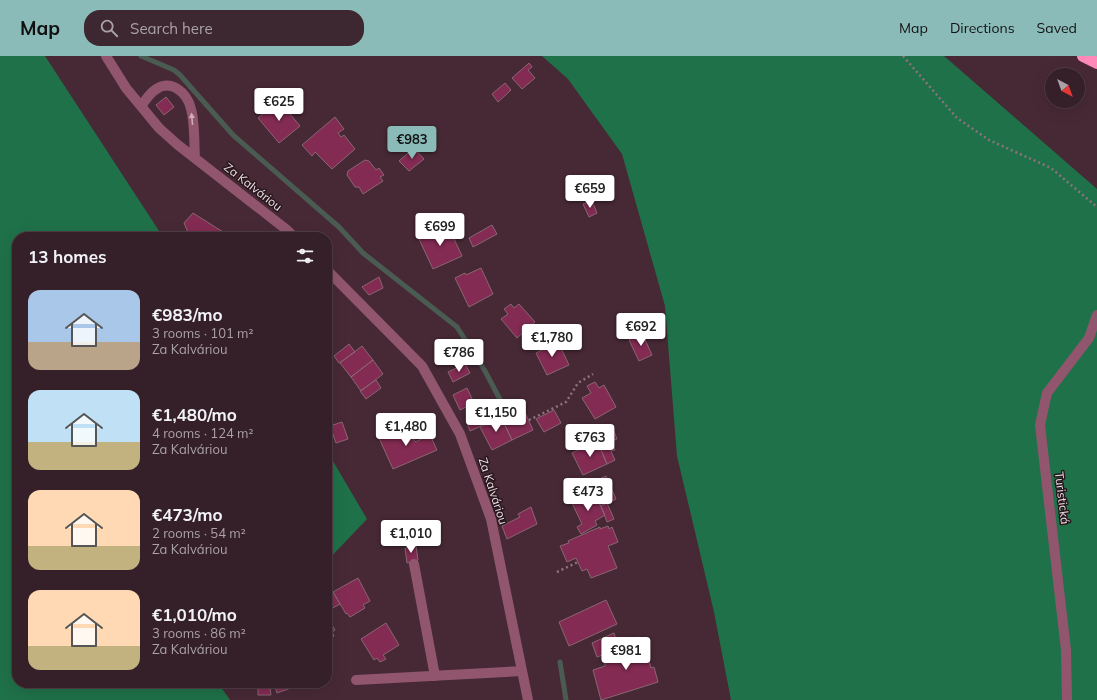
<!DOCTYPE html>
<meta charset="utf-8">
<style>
:root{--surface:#351f28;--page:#3d2730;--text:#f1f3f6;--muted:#aaa2a8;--line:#4f3d45;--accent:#8bbbb9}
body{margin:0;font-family:Mulish,sans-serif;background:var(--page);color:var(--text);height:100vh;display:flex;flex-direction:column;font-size:15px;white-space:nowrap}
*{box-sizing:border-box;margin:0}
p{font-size:13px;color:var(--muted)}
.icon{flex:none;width:22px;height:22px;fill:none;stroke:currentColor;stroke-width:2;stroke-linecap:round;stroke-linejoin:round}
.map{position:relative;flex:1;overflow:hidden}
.sheet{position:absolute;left:12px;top:176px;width:320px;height:456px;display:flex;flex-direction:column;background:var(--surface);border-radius:16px;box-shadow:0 4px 16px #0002,0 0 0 1px var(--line)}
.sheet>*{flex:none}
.needle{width:26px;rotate:139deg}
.controls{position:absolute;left:1045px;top:12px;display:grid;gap:8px}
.controls a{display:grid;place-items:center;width:40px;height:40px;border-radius:50%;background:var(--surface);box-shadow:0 4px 16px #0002,0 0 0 1px var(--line);font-size:20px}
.price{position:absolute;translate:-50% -34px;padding:0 9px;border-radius:4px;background:#fff;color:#222;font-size:13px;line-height:26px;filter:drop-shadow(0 1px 2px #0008)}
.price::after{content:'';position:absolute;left:50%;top:24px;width:12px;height:9px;margin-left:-6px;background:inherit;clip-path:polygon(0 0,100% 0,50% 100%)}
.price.active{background:var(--accent);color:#111}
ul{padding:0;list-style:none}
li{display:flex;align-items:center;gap:12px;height:100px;padding:0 16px}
li span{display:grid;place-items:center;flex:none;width:112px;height:80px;border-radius:12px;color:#555}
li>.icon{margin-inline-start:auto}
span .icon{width:48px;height:48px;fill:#fffc;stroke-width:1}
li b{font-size:17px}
h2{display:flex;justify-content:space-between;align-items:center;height:48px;padding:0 16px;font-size:17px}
header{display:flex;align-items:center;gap:24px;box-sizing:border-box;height:56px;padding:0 20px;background:var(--accent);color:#111}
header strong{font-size:19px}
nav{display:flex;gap:22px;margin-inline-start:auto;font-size:14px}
.search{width:280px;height:36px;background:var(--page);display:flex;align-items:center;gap:10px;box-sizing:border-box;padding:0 14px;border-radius:16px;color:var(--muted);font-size:15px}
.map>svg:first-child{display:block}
.forest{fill:#1f7149}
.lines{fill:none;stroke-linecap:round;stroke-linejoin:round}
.stream{stroke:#4a5b52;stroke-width:5}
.building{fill:#832b53;stroke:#896673}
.path{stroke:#8d737d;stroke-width:2.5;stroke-dasharray:2 3;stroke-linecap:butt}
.minor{stroke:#91566d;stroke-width:10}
.highway{stroke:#ff8aba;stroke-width:12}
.oneway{fill:#cfaeba}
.labels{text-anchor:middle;stroke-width:3;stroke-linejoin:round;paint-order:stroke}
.street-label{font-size:12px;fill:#f1dde4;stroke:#25171c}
</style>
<header>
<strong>Map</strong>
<div class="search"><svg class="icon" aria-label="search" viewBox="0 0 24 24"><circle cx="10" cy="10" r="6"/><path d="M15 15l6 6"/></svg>Search here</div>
<nav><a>Map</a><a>Directions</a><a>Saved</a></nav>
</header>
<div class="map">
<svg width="1097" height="644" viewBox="0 0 1097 644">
<rect width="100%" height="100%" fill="#472935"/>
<path class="forest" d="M0 0H45L163 181H17V627H218L230 644H0Z
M542 0H944L1097 133V644H731L714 556 677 400 665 250 622 98 568 23Z
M327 395 367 463 327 505Z"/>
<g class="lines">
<path class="stream" d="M141 0 174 14 180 19 233 79 339 171 363 197 457 271 485 315 504 351
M560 606 566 644"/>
</g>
<path class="building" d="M529 7 532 11 528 14 535 22 522 33 512 22Z
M505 27 511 34 498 46 492 38Z
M166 41 174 51 164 59 156 49Z
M278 45 285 53 288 50 293 56 290 58 300 70 279 87 258 62Z
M335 61 344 73 338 77 341 81 344 79 355 93 332 113 315 96 312 100 302 89Z
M414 92 424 103 409 115 399 105Z
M365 104 369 105 376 114 379 112 384 119 380 121 383 125 363 138 359 131H355L347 119 348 115Z
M592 145 597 157 589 161 583 148Z
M193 157 231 181H190L184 167Z
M492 169 497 178 473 191 469 182Z
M448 170 462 200 433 213 419 183 430 179 428 176 436 172 438 175Z
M481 212 493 238 469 251 455 222 465 217 466 219Z
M379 221 383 232 369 239 362 231Z
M511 248 514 252 519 248 535 266 517 282 501 263 508 258 504 253Z
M642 277 652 299 639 305 629 284Z
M550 284 552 289 558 286 569 309 547 319 536 297 544 293 542 288Z
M349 288 355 296 339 307 334 300Z
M362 290 373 304 351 321 340 307Z
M373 304 383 318 361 335 351 321Z
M465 308 470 317 453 326 448 316Z
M376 324 381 332 366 343 360 335Z
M595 326 599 332 604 329 616 351 595 363 582 342 591 337 587 330Z
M467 332 474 347 460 354 453 339Z
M522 350 533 374 512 384 501 361Z
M554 354 561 367 544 376 536 363Z
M483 360 486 368 470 375 467 367Z
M501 361 512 384 492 394 480 371Z
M342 366 348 383 336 387 330 370Z
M408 370 415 386 430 379 437 394 393 413 379 382Z
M614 375 617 383 612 385 615 394 611 395 615 404 607 408 596 382Z
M597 385 607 408 583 419 572 397Z
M606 420 616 443 601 450 594 437 592 438 591 435 595 433 592 426Z
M594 437 605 459 595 465 597 469 581 478 577 471 582 468 572 447Z
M607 447 614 463 607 466 601 450Z
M531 451 537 468 507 483 502 470 520 461 518 458Z
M608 470 609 473 612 471 618 486 608 490 617 512 591 522 587 513 582 515 576 502 567 506 560 490 569 487 568 485 600 471V473Z
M416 490 418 504 407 507 405 492Z
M358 522 370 545 363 549 365 552 350 561 347 557 346 558 333 536Z
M333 536 340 548 329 554 327 551V539Z
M606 544 617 568 569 590 559 566Z
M328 563 335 574 332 576 334 580 327 584Z
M386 567 399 589 383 599 386 603 380 606 377 602 374 604 361 583Z
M614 577 619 593 597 601 592 587Z
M639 581 641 589 642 588 647 600H648L651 612 654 611 658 626 601 644 593 614 605 610V607L622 602 617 587Z
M274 627H290L291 632 277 637Z
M258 632H270L271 639H258Z"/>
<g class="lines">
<path class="path" d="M903 0 957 62 989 84 1051 112 1097 151
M529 364 566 346 578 327 593 318
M557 516 578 506"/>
<path class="minor" d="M106 0 126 32 159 72 178 89 287 174 294 181
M141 50C145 45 149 38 155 34 170 22 187 36 191 53 195 67 194 87 195 102
M327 214 422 310 460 378 491 463 528 644
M414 508 435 620
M356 624 522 615
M1067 644 1066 594 1040 369 1047 337 1089 282 1097 259"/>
<path class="highway" d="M1083 0 1097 7"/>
</g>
<defs><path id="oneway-solid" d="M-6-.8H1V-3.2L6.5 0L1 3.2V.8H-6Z"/></defs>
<use class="oneway" href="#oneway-solid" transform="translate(192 63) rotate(-95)"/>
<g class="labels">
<g class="street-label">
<text transform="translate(253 131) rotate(38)" y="4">Za Kalváriou</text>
<text transform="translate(493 435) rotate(72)" y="4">Za Kalváriou</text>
<text transform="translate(1062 442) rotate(83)" y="4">Turistická</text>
</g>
</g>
</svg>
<div class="controls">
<a><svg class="needle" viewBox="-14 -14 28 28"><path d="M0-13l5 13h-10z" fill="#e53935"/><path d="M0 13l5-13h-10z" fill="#aaa2a8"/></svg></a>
</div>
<b class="price" style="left:279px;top:66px">€625</b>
<b class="price active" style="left:412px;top:104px">€983</b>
<b class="price" style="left:590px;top:153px">€659</b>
<b class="price" style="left:440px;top:191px">€699</b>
<b class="price" style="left:641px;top:291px">€692</b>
<b class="price" style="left:552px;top:302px">€1,780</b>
<b class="price" style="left:459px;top:317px">€786</b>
<b class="price" style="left:496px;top:377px">€1,150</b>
<b class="price" style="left:406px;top:391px">€1,480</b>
<b class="price" style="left:590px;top:402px">€763</b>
<b class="price" style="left:588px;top:456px">€473</b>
<b class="price" style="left:411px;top:498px">€1,010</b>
<b class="price" style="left:626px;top:615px">€981</b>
<section class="sheet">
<h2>13 homes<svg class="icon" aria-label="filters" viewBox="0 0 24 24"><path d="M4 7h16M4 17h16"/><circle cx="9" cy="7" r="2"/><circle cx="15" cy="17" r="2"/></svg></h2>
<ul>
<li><span style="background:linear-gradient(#a9c7e8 65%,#b9a48a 0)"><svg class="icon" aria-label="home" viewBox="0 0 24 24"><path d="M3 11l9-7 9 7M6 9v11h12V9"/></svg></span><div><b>€983/mo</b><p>3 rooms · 101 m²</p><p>Za Kalváriou</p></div></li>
<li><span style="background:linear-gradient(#bfe0f5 65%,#c2b280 0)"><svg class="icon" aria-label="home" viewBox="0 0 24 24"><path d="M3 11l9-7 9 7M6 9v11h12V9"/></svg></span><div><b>€1,480/mo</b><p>4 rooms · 124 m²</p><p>Za Kalváriou</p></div></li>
<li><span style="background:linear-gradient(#ffd9b3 70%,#c2b280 0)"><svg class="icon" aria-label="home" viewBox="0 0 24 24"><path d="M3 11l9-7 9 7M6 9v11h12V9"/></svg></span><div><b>€473/mo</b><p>2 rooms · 54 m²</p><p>Za Kalváriou</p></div></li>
<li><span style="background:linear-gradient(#ffd9b3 70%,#c2b280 0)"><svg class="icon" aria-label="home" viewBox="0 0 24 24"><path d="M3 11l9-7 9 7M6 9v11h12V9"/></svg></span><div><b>€1,010/mo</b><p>3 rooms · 86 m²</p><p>Za Kalváriou</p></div></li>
</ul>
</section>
</div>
